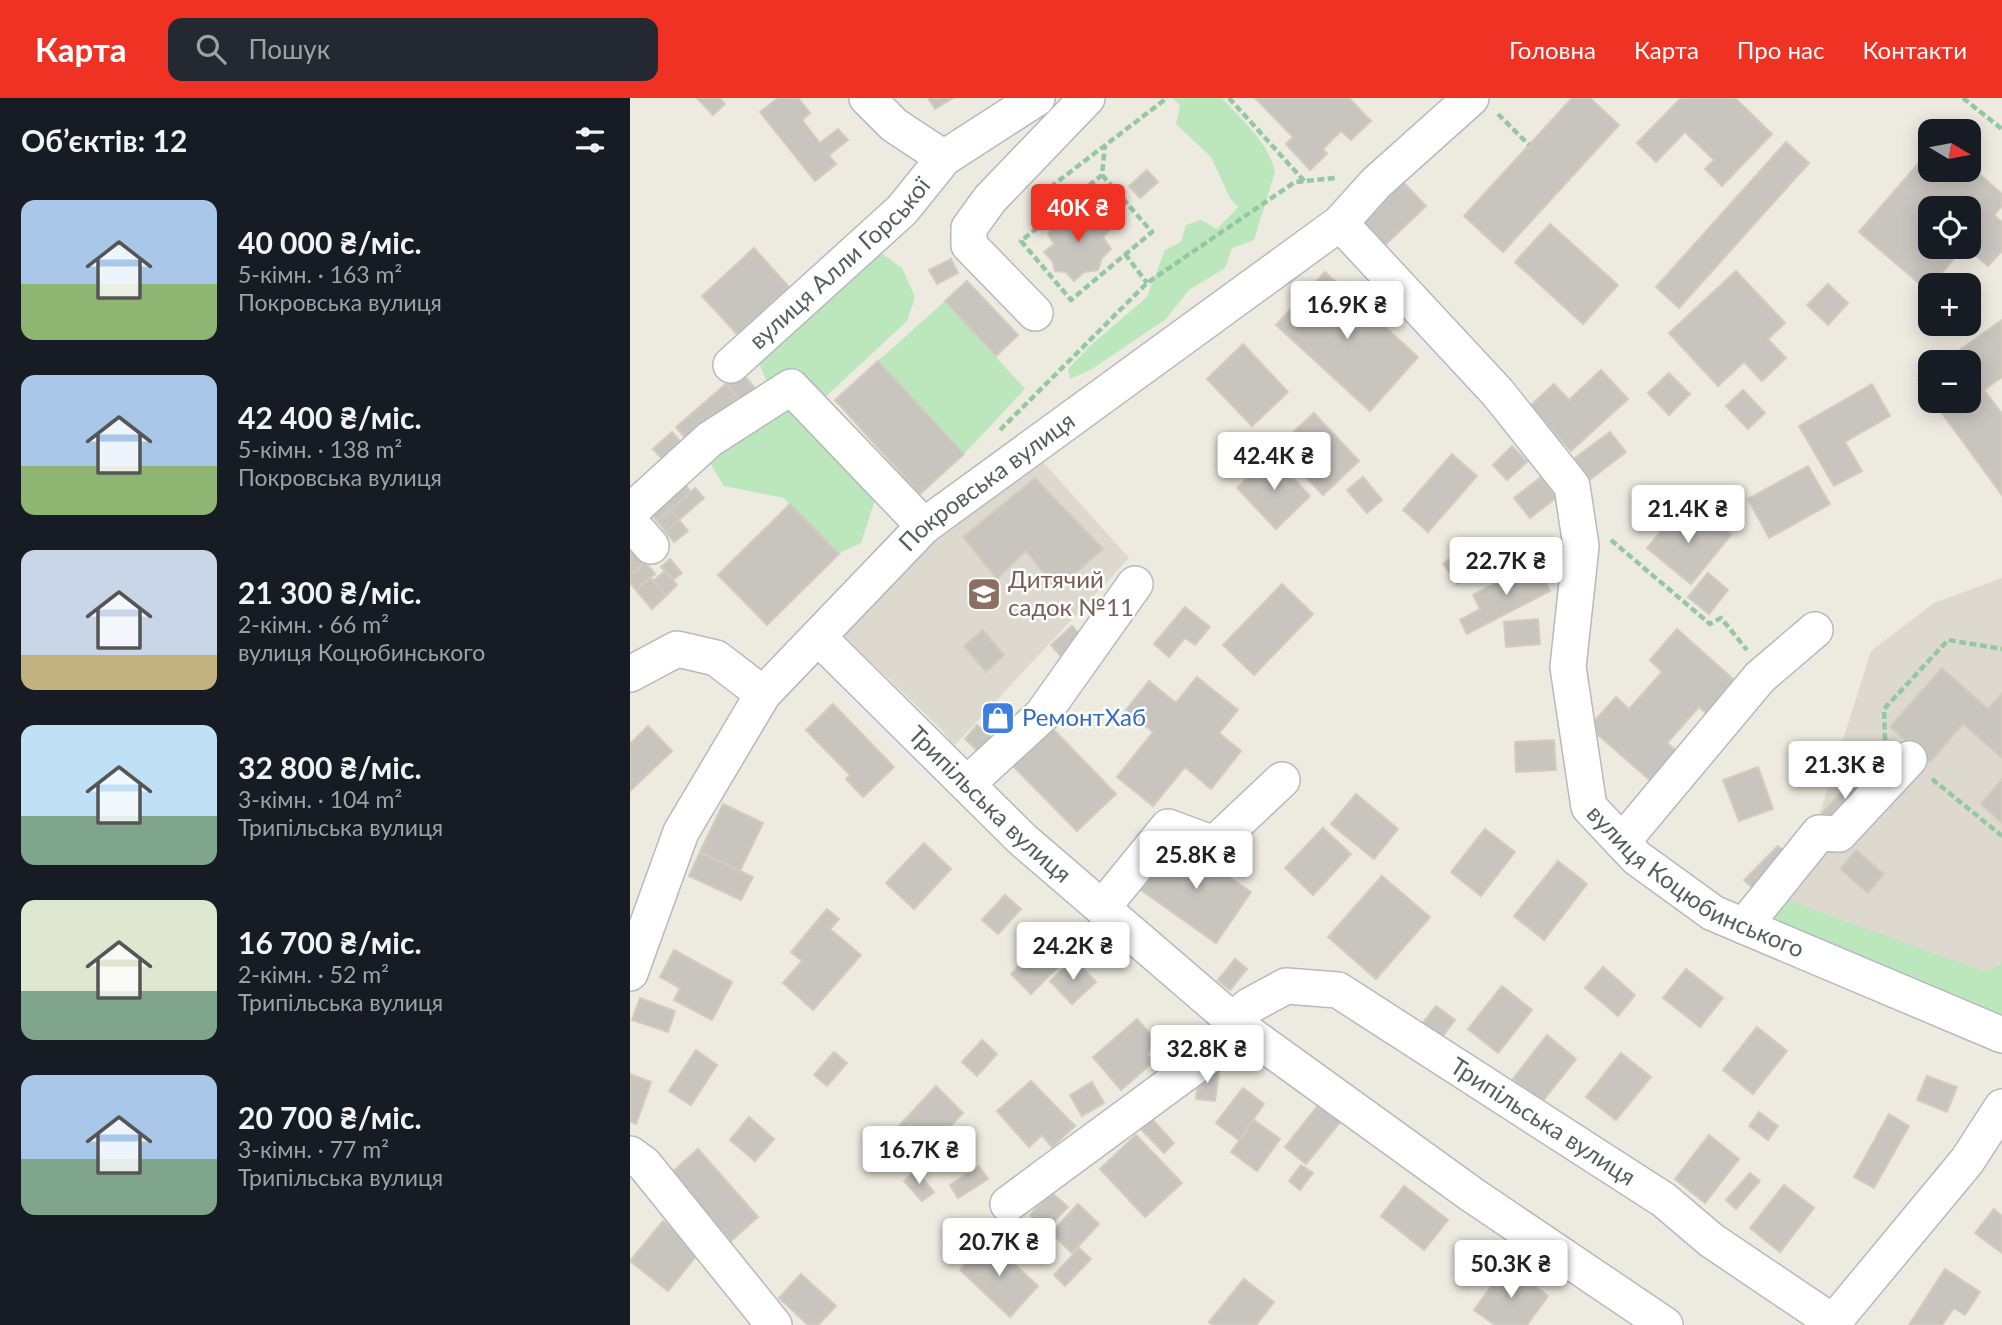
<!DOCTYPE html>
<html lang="uk">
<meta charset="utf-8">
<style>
:root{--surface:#171b24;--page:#242831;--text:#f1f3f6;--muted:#9ea1a6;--accent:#ef3224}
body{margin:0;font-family:Lato,sans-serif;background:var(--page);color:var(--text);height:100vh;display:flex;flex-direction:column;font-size:26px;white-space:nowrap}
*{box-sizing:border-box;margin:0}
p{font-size:23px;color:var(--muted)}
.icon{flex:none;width:38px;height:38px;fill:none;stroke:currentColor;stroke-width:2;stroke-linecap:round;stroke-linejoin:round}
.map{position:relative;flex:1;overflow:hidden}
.side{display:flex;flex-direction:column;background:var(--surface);width:630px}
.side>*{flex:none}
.needle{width:46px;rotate:100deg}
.controls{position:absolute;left:1288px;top:21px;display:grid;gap:14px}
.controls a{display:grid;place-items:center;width:63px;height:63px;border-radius:14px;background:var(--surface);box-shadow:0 4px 18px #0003;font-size:35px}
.price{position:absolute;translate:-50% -60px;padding:0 16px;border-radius:7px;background:#fff;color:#222;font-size:23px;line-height:46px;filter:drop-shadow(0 2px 4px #0008)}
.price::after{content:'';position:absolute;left:50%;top:42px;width:21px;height:16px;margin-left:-10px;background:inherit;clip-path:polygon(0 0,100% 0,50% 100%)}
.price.on{background:var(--accent);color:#fff}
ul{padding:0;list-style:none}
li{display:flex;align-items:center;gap:21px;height:175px;padding:0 21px}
li span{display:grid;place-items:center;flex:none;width:196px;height:140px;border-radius:14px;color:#555}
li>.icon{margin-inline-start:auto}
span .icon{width:84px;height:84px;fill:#fffc;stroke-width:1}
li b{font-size:30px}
h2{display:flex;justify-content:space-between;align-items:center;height:84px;padding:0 21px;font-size:30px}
header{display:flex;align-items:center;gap:42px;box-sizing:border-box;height:98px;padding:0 35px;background:var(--accent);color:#fff}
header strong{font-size:33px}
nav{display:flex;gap:38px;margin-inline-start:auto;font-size:24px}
.search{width:490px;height:63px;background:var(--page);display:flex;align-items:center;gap:18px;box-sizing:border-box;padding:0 24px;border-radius:14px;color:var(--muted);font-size:26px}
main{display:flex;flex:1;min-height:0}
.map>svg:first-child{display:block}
.education{fill:#ddd9cf}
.green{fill:#bce6bb}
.building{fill:#c8c4be;stroke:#d2ccbf;stroke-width:2}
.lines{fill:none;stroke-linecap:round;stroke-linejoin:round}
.minor-casing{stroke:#b6b9be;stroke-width:38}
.path{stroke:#94c7a2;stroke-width:4.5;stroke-dasharray:7 3.5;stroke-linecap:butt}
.minor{stroke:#fff;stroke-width:35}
.labels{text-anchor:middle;stroke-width:5;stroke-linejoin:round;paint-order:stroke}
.street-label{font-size:24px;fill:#595d62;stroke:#fff}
.education-label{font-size:24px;fill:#785e54;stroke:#fff;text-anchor:start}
.shop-label{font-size:24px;fill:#366cbe;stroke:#fff;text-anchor:start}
</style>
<header>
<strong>Карта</strong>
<div class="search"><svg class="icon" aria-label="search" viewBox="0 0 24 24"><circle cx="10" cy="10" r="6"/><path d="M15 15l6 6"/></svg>Пошук</div>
<nav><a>Головна</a><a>Карта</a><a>Про нас</a><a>Контакти</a></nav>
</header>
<main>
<section class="side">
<h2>Об’єктів: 12<svg class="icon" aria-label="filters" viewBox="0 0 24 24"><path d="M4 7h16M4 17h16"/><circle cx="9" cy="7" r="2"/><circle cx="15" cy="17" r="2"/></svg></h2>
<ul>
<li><span style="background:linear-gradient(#a9c7e8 60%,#8fb573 0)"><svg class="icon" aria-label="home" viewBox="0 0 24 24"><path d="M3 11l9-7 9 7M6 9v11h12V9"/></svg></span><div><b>40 000 ₴/міс.</b><p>5-кімн. · 163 m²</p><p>Покровська вулиця</p></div></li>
<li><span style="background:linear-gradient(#a9c7e8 65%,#8fb573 0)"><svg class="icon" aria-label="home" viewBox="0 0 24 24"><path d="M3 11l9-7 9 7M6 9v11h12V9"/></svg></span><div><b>42 400 ₴/міс.</b><p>5-кімн. · 138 m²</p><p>Покровська вулиця</p></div></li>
<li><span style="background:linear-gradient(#c9d6e8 75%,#c2b280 0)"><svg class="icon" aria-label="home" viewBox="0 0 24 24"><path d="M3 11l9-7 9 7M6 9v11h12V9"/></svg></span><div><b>21 300 ₴/міс.</b><p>2-кімн. · 66 m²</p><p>вулиця Коцюбинського</p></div></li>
<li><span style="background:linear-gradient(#bfe0f5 65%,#7fa58c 0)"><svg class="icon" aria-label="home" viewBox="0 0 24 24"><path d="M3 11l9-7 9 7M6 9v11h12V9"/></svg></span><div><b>32 800 ₴/міс.</b><p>3-кімн. · 104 m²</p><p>Трипільська вулиця</p></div></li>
<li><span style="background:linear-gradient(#dfe7d0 65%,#7fa58c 0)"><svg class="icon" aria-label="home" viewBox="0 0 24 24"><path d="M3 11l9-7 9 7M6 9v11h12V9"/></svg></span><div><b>16 700 ₴/міс.</b><p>2-кімн. · 52 m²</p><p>Трипільська вулиця</p></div></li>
<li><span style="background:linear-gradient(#a9c7e8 60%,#7fa58c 0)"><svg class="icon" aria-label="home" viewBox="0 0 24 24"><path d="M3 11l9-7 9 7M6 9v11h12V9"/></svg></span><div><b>20 700 ₴/міс.</b><p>3-кімн. · 77 m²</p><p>Трипільська вулиця</p></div></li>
</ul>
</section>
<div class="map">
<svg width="1372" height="1227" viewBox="0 0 1372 1227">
<rect width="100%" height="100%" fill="#edeae0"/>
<path class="education" d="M406 356 499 460 324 648 311 631 206 531 312 429Z
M1372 480V930L1128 795 1189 718 1241 553 1304 505Z"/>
<path class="green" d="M543 0H592C611 21 640 46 645 74L624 142 602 150 595 170 559 192 536 221 462 271 440 281 438 271 460 248 517 199 535 152 551 144 556 127 571 122 587 131 608 109 600 100 581 59 546 26 550 8Z
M240 147 272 170 285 199 277 223 191 303 245 402 231 445 207 456 154 400 94 388 75 357 143 297 125 257Z
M315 203 395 291 334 356 248 263Z
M1148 799 1356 874 1372 866V923L1130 818Z"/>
<path class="building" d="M67 0H90L95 6 83 17Z
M148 0H168L180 15 172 22 190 45 208 31 218 42 199 57 206 66 185 83 130 14Z
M298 0H323L305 11Z
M625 0H719L741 23 721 42 711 33 693 51 697 56 680 72 656 46 663 39Z
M942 0H960L989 27 873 154 834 118Z
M1051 0H1105L1142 36 1092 88 1075 71 1084 62 1055 34 1026 64 1007 45Z
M1156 44 1179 65 1049 210 1026 189Z
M1300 52V72H1339V67L1372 96V108L1364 117 1372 124V153L1358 168 1336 149H1339V110H1300V149H1334L1297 192 1229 134Z
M517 72 528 84 510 100 499 88Z
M773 84 796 108 754 148 731 124Z
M446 111 454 120 462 112 480 132 473 139 481 151 472 160 468 172 454 174 444 183 436 174 425 173 423 164 414 154 424 146 418 136 429 120 438 118Z
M920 126 988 187 953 226 885 164Z
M124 150 159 189 108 237 72 198Z
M321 161 328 175 307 186 299 172Z
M1106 173 1155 225 1138 241 1156 260 1132 283 1114 264 1088 288 1039 235Z
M695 174 788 259 740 313 646 227Z
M337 183 388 237 366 258 315 203Z
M1198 186 1218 205 1198 227 1177 207Z
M1372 222V279L1354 292 1372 316V397L1303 303H1339V264H1313Z
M613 246 658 294 622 328 577 281Z
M248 263 334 356 290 396 205 302Z
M971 272 998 301 941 353 900 308 924 286 939 302Z
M110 273 131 297 117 310 96 286Z
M1300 274V298L1288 282Z
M1039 275 1060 296 1039 317 1018 295Z
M96 286 108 300 58 343 46 329Z
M1242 286 1260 318 1215 344 1232 373 1204 388 1169 328Z
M1113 292 1135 315 1118 331 1096 308Z
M684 315 729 363 693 397 647 349Z
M42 334 53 347 34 363 23 351Z
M980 334 996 354 953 387 937 366Z
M882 348 897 364 877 382 863 367Z
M822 356 847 378 798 434 773 412Z
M641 357 680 398 646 431 607 390Z
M1178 368 1200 406 1139 440 1118 401Z
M48 378 61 394 40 412 27 397Z
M733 379 752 402 737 415 717 392Z
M911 379 927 399 900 420 884 400Z
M405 380 473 451 427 491 396 453 367 481 333 439Z
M65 390 74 400 49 422 40 412Z
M27 397 40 412 27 423 14 408Z
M160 406 209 456 137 527 88 477Z
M1049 411 1076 433 1084 423 1101 437 1061 486 1017 450Z
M40 412 49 422 36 434 27 423Z
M49 422 58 433 44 444 36 434Z
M840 445 855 465 828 486 813 466Z
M3 451 15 464 0 477V453Z
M40 461 52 475 43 482 31 469Z
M15 464 25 476 6 492 0 485V477Z
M905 464 920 493 837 536 830 522 850 511 843 497Z
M35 473 47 487 36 498 23 483Z
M1078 475 1098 492 1079 516 1058 499Z
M20 479 36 498 22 511 6 492Z
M652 486 683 516 624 577 593 547Z
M555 509 580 529 565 547 555 540 539 559 524 546Z
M908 521 910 546 876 549 874 524Z
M442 528 457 545 436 564 421 547Z
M1047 531 1111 588 1082 620 1069 609 1037 645 1049 655 1023 685 959 629 986 599 999 611 1032 574 1020 562Z
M353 532 374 557 356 574 334 548Z
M1312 570 1358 611 1372 595V660L1333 626 1300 664 1260 629Z
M567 579 608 612 589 635 611 653 581 691 555 669 523 708 487 679 523 634 496 612 519 583 546 605Z
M368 604 382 619 369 635 354 621Z
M203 606 264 669 233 699 216 681 220 677 176 632Z
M347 627 364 642 351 656 335 641Z
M18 628 42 653 0 693V646Z
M422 630 486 696 447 733 383 668Z
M924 642 926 672 886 674 885 644Z
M1128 669 1143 711 1109 723 1093 682Z
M1229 676 1240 687 1201 729 1189 718Z
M1372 681V725L1351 706Z
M726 696 768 731 744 761 701 726Z
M93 706 133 725 110 773 70 754Z
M693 730 721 756 683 797 655 770Z
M855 731 885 754 851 798 821 774Z
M545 742 621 794 586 845 511 792Z
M294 745 321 771 284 811 256 785Z
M1148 748 1162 761 1128 795 1114 782Z
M1226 752 1254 776 1238 795 1210 771Z
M70 754 123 779 111 802 59 778Z
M928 763 957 786 914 842 884 818Z
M752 778 800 819 746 881 698 839Z
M375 797 391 811 368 836 352 822Z
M197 811 209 821 200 831 231 857 183 912 153 885 172 863 161 854Z
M420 837 440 857 401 896 381 876Z
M44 852 102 884 82 922 44 902 50 890 30 879Z
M444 861 466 884 442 906 420 883Z
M605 861 617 871 600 892 588 882Z
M973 869 1005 897 988 918 955 890Z
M1056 871 1093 900 1070 929 1033 900Z
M872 888 902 912 868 955 838 931Z
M10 900 45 913 38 934 2 922Z
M806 908 825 922 808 944 789 930Z
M507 921 529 946 517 956 523 964 491 992 463 959Z
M1127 929 1157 953 1123 996 1093 972Z
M917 937 946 961 912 1004 883 981Z
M352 942 367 956 347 978 332 964Z
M66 952 87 967 61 1007 39 993Z
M204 954 217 965 197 988 184 977Z
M991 955 1021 979 986 1022 956 999Z
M569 972 589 974 585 1003 566 1001Z
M0 976 21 984 6 1026 0 1023Z
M1297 978 1327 989 1317 1014 1287 1002Z
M401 983 445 1028 422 1049 412 1037 399 1049 367 1013Z
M462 984 474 1005 452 1018 440 997Z
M306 988 333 1015 295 1055 268 1029Z
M613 990 634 1006 609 1042 586 1025Z
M690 1005 711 1023 676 1066 655 1049Z
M1129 1014 1148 1028 1138 1042 1119 1028Z
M1259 1016 1279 1028 1244 1090 1224 1079Z
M119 1019 144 1041 125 1063 100 1042Z
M521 1020 544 1045 534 1055 510 1030Z
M624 1022 650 1041 627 1073 601 1054Z
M506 1037 552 1085 515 1119 470 1071Z
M1079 1037 1109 1061 1075 1105 1045 1081Z
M68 1051 128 1119 101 1143 41 1075Z
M671 1067 683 1075 670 1092 659 1083Z
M349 1068 358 1081 328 1100 320 1087Z
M286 1073 304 1094 292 1103 274 1083Z
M1120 1075 1130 1083 1106 1111 1096 1102Z
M1154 1087 1184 1110 1150 1154 1120 1130Z
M774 1088 818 1122 794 1152 751 1118Z
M421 1094 438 1109 416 1132 400 1117Z
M448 1106 469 1126 442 1155 421 1135Z
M1364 1111 1372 1118V1155L1345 1135Z
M33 1123 70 1153 38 1193 0 1163Z
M358 1142 408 1188 380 1219 330 1172Z
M449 1150 461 1161 435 1188 424 1177Z
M877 1167 918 1198 897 1227H865L844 1212Z
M1315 1171 1350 1194 1335 1217 1324 1210 1312 1227H1279Z
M171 1176 206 1208 188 1227H178L149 1200Z
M614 1181 644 1204 626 1227H583L579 1224Z"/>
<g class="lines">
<g class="minor-casing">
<g id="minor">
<path d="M237 0 264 27 314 60"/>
<path id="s1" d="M710 125 868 295 942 388 951 448 938 569 959 709 1007 760 1083 815 1372 937"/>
<path d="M405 215 339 147V130L360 101 457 0"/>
<path id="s2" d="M101 267 272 112 314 60 407 0"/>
<path d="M0 414 80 341 161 289 294 428"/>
<path d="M0 424 21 448"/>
<path id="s3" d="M188 539 393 742 614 932 841 1096 1035 1227"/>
<path d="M0 576 47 551 86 560 133 596"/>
<path d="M337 686 412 617 505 486"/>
<path d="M992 744 1130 579 1185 532"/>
<path d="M472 810 538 729 584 746 652 682"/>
<path d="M1114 828 1189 735 1209 736 1279 661"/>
<path id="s4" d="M0 875 51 734 133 596 294 428 710 125 746 85 841 0"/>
<path id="s5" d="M603 922 619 908 656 888 708 892 1034 1102 1081 1142 1207 1227"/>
<path d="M0 1056 14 1066 144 1227"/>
<path d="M378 1106 614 932"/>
<path d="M1201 1227 1337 1063 1372 1009"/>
</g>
</g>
<path class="path" d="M599 0 676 85
M1333 0 1372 31
M868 16 899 47
M472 77 522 134 441 202 391 143 472 77 475 47
M428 113 414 94 537 0
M495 156 517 185
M370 332 517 185 665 84 705 80
M981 442 1080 526 1091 520 1117 552
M1255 642 1254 611 1318 542 1372 551
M1302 681 1372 738"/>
<use href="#minor" class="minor"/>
</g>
<defs>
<g id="school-square" transform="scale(1.75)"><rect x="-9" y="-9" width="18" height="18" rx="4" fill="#8d6e63" stroke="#fff"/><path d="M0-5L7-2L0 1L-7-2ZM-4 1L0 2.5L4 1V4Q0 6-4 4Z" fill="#fff"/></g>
<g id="shop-square" transform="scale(1.75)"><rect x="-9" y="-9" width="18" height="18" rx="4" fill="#3f7fe0" stroke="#fff"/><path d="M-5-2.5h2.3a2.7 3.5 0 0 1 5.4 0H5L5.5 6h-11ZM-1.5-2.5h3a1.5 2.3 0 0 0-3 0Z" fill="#fff"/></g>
</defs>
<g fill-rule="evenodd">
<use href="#school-square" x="354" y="496"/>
<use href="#shop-square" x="368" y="620"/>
</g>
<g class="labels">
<g class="street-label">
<text dy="8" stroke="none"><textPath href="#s2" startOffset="149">вулиця Алли Горської</textPath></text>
<text dy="8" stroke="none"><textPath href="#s4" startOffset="620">Покровська вулиця</textPath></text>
<text dy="8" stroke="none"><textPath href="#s3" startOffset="240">Трипільська вулиця</textPath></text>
<text dy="8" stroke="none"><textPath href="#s1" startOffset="807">вулиця Коцюбинського</textPath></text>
<text dy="8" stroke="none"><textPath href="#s5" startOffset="359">Трипільська вулиця</textPath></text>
</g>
<g class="education-label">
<text x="378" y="490">Дитячий<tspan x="378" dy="28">садок №11</tspan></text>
</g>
<g class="shop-label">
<text x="392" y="628">РемонтХаб</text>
</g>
</g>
</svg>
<div class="controls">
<a><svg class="needle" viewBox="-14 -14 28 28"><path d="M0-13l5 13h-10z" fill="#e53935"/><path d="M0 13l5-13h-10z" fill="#9ea1a6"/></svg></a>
<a><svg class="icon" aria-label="locate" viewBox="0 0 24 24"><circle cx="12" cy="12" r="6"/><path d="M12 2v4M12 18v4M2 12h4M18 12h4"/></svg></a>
<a>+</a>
<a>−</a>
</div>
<b class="price on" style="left:448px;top:146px">40K ₴</b>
<b class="price" style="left:717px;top:243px">16.9K ₴</b>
<b class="price" style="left:644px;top:394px">42.4K ₴</b>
<b class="price" style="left:1058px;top:447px">21.4K ₴</b>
<b class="price" style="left:876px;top:499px">22.7K ₴</b>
<b class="price" style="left:1215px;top:703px">21.3K ₴</b>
<b class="price" style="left:566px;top:793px">25.8K ₴</b>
<b class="price" style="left:443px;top:884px">24.2K ₴</b>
<b class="price" style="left:577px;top:987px">32.8K ₴</b>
<b class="price" style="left:289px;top:1088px">16.7K ₴</b>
<b class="price" style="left:369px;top:1180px">20.7K ₴</b>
<b class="price" style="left:881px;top:1202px">50.3K ₴</b>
</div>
</main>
